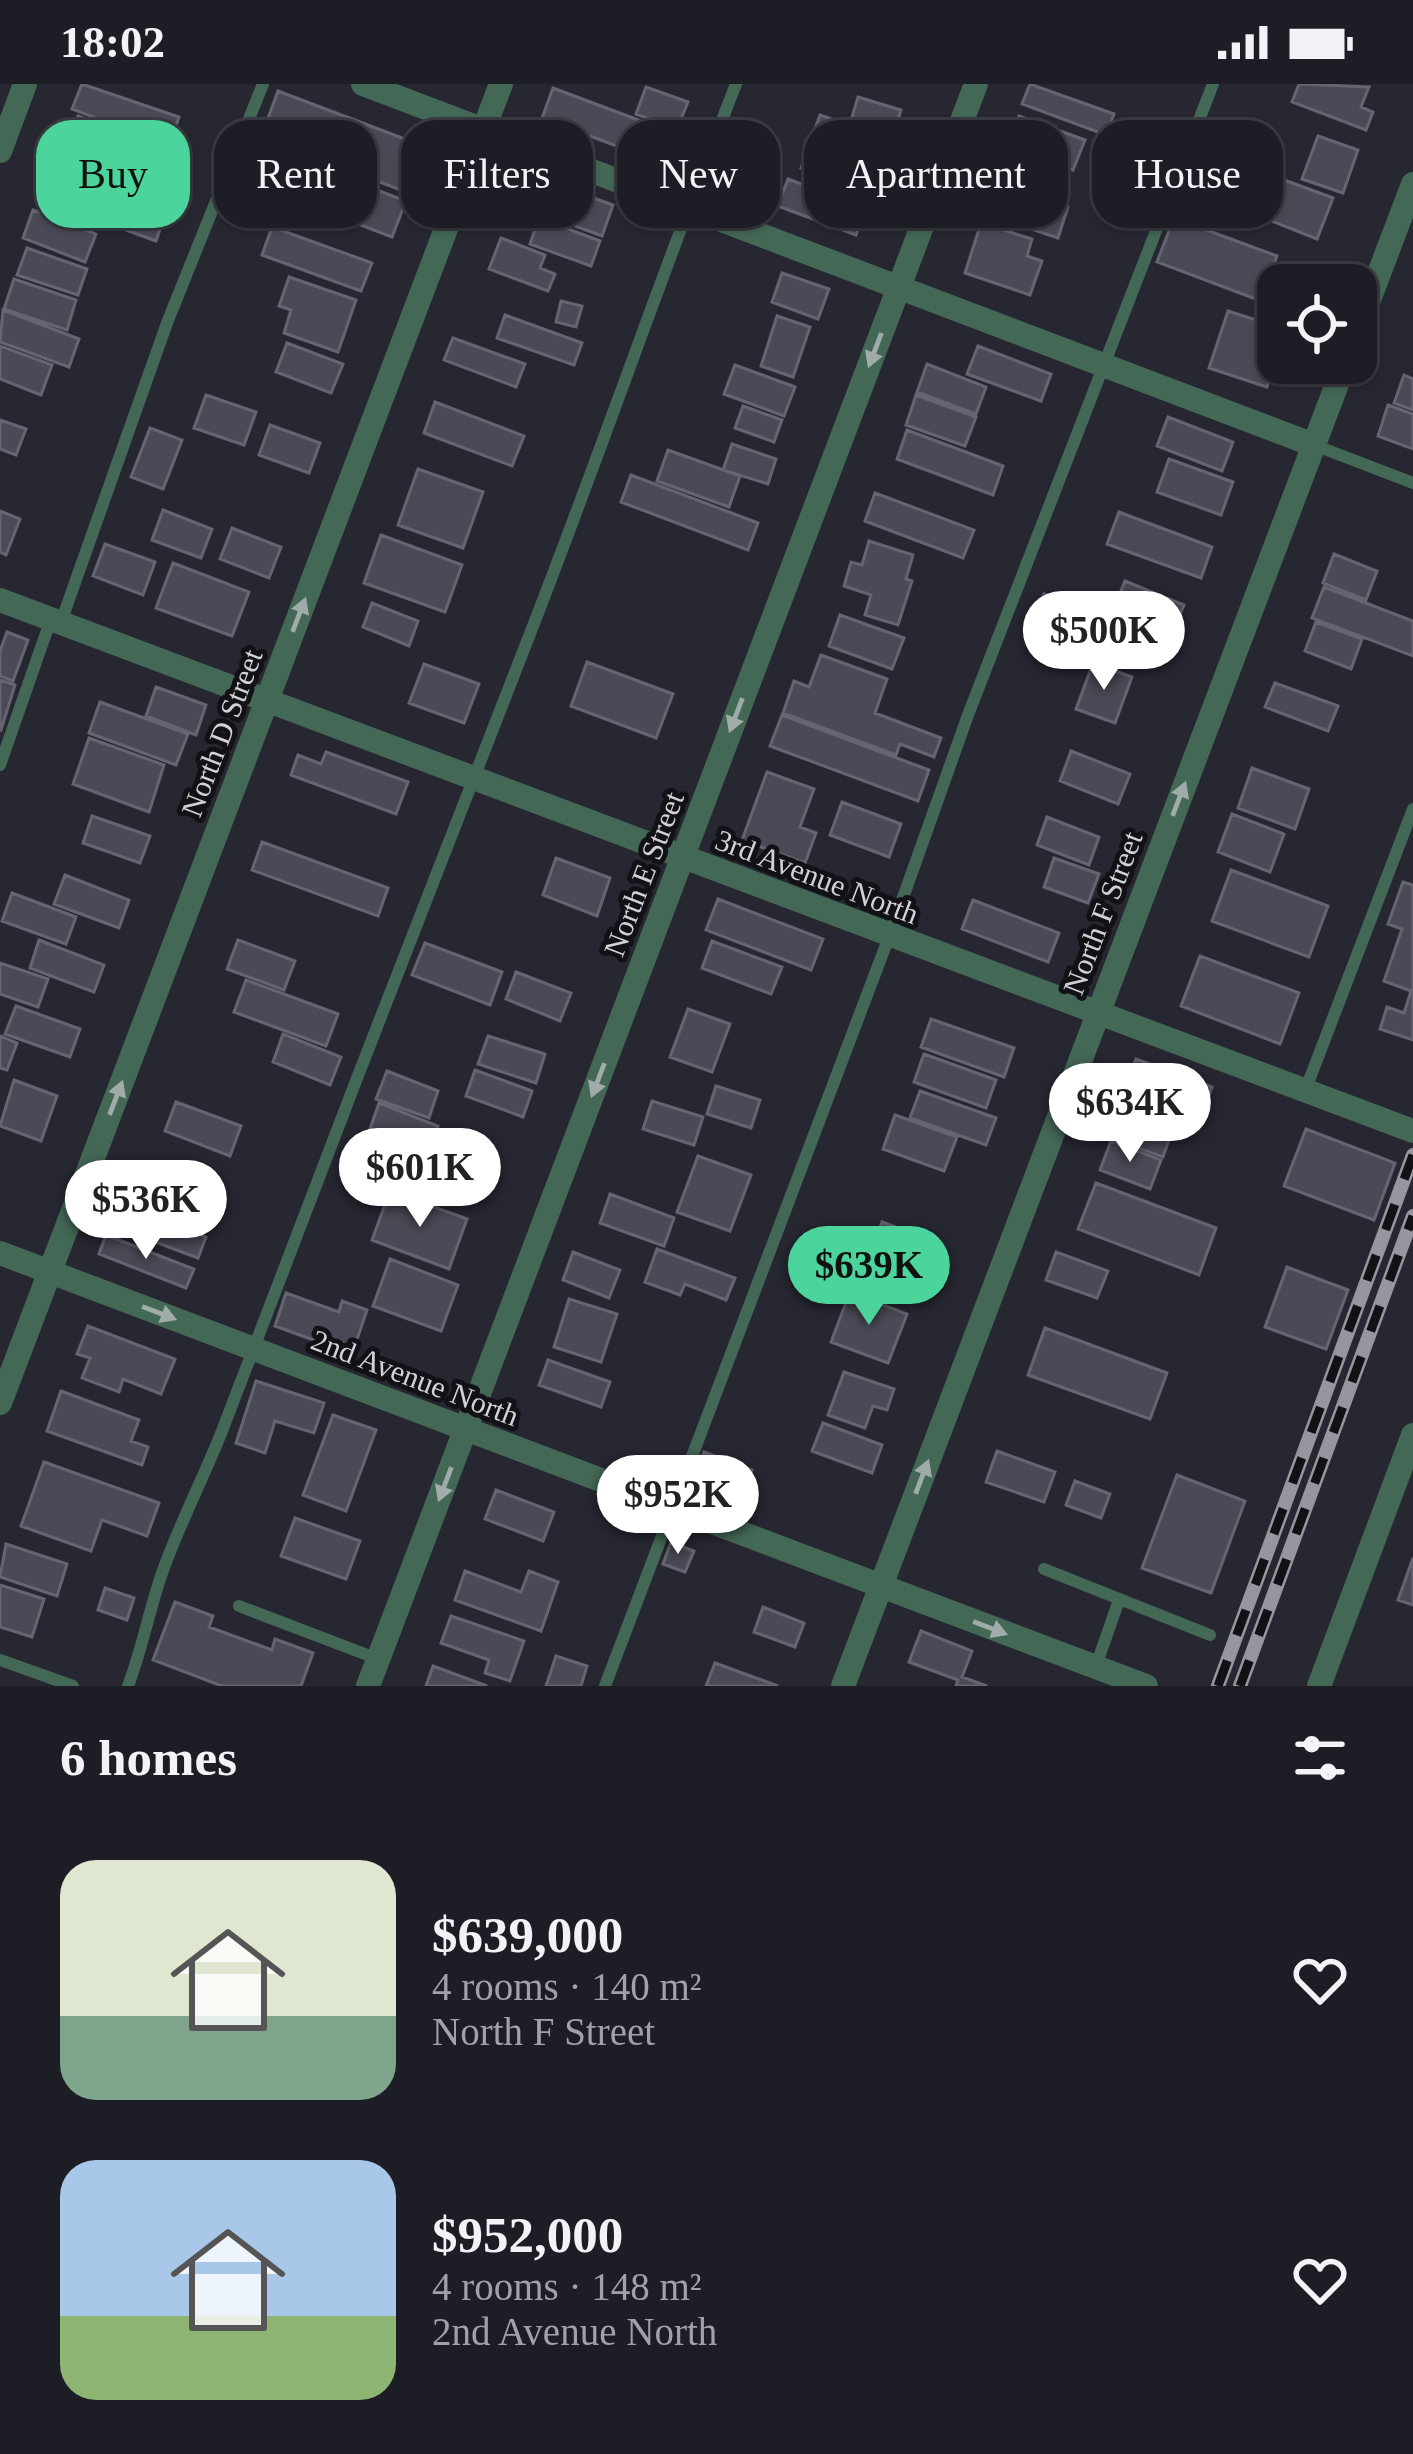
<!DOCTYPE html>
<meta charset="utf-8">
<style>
:root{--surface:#1d1d26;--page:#2a2a32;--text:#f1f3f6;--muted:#a0a2a7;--line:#3b3b43;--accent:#4bd49b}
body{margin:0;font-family:Georgia,serif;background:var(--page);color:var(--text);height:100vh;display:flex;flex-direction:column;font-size:45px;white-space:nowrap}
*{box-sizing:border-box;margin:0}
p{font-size:39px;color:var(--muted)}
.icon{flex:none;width:66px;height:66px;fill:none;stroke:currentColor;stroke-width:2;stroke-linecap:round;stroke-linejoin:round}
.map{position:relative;height:1602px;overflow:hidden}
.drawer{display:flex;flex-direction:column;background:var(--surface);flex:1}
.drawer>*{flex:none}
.banner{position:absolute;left:36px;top:36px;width:1341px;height:108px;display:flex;gap:24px}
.fabs{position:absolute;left:1257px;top:180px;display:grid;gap:24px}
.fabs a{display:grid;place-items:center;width:120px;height:120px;border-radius:24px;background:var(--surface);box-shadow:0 3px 9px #0004,0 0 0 3px var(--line);font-size:60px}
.price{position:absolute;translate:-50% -102px;padding:0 27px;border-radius:42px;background:#fff;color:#222;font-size:39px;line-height:78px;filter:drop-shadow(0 3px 6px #0008)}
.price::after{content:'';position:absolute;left:50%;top:72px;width:36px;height:27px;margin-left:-18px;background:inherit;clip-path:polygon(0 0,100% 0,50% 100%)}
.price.active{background:var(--accent);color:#111}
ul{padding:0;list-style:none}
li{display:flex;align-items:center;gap:36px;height:300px;padding:0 60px}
li span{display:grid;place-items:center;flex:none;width:336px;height:240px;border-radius:36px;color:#555}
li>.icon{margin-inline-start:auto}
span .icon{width:144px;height:144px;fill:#fffc;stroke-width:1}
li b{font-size:51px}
h2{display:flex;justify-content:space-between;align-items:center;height:144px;padding:0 60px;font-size:51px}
.chip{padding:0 42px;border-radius:36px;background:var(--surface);box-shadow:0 3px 9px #0004,0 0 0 3px var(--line);font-size:42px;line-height:108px}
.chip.active{background:var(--accent);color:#111}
.status{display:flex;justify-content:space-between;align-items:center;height:84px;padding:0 60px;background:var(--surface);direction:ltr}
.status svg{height:33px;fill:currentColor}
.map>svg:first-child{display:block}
.building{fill:#4a4a56;stroke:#656572;stroke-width:3}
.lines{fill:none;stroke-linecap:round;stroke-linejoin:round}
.lane{stroke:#446856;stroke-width:12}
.street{stroke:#446856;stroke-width:24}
.rail-casing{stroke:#96969e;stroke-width:14}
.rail{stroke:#111116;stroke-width:9;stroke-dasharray:27;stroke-linecap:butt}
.oneway{fill:#a0acaa}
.labels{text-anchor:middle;stroke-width:10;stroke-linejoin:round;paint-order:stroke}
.street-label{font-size:30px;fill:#d1d1d8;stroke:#111116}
</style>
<div class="status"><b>18:02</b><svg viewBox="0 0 49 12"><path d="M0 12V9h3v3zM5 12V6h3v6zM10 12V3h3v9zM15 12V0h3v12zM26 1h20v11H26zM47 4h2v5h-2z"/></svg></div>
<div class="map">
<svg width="1413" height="1602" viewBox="0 0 1413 1602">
<rect width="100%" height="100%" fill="#272732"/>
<path class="building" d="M82 0 179 33 169 62 72 25Z
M1030 0 1114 30 1106 51 1022 20Z
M1299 0 1369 3 1361 23 1373 28 1366 46 1292 18Z
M646 3 688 18 677 45 636 30Z
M553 4 665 46 654 76 542 34Z
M278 7 418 60 401 106 261 53Z
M858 13 901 26 894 49 851 36Z
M820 31 882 53 867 94 833 81 828 94 801 84Z
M78 32 122 48 111 78 67 61Z
M1019 32 1085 56 1073 86 1008 62Z
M1318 52 1358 66 1343 109 1302 95Z
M1207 66 1236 77 1214 134 1185 123Z
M58 78 133 106 138 95 173 108 156 157 44 116Z
M241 93 292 112 280 144 229 124Z
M343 93 406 117 392 153 329 129Z
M538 94 613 121 602 152 526 124Z
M1279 94 1333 114 1317 155 1264 134Z
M788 95 866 124 856 151 778 122Z
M1011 105 1068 123 1058 154 1001 135Z
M33 126 96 150 85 178 23 154Z
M539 134 600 157 591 182 530 160Z
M1174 134 1277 172 1261 217 1157 178Z
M981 139 1032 155 1027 172 1042 177 1030 211 965 189Z
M272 143 372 179 361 207 262 171Z
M501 154 545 171 540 184 555 190 548 207 489 185Z
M27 164 87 185 78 211 17 191Z
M782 189 829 205 818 235 772 218Z
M289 193 356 216 338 268 284 249 291 226 279 222Z
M14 195 76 216 67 246 4 225Z
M561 217 582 222 576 243 556 238Z
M3 226 79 255 69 283 0 258Z
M1228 227 1278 243V269L1267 303 1209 284Z
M505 231 582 259 574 281 497 254Z
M777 232 810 243 793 293 761 282Z
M453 254 525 280 516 303 444 276Z
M287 259 343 280 331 309 276 288Z
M0 262 52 281 41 311 0 295Z
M978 262 1051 290 1041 317 967 290Z
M927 280 986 303 976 330 917 308Z
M735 281 795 303 784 332 724 310Z
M1404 291 1413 295V326L1394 319Z
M206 311 256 328 244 361 194 344Z
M916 311 976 333 965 362 906 341Z
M435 318 524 352 512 382 424 349Z
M1388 321 1413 330V365L1378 352Z
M743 322 782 336 774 358 735 344Z
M1168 333 1233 358 1222 387 1157 362Z
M0 336 26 345 16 371 0 365Z
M270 341 320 359 309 389 259 371Z
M150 344 182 356 163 405 131 393Z
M907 346 1003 382 993 411 897 375Z
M732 360 776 375 768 400 723 386Z
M668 366 740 392 729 423 657 397Z
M1169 375 1233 398 1221 431 1157 408Z
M418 385 483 408 463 464 398 441Z
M631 391 758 439 748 466 621 418Z
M875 409 974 446 963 474 865 437Z
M163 426 212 445 201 474 152 456Z
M0 427 20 435 6 471 0 468Z
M1119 428 1212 463 1201 494 1107 460Z
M232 444 281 463 269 494 220 475Z
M381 451 462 481 445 528 364 499Z
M869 457 913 471 906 495 912 497 898 541 865 531 871 511 844 502 851 478 862 481Z
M105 460 155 478 143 511 93 492Z
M1334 470 1377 487 1366 516 1323 499Z
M173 479 249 508 232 552 156 524Z
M1125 497 1184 521 1170 554 1111 531Z
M1324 503 1413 537V572L1312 534Z
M1044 510 1083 525 1072 554 1033 538Z
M372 519 418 537 409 562 363 543Z
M840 531 904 554 892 585 829 562Z
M1316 538 1362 555 1351 585 1305 567Z
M7 548 28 556 13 597 0 592V567Z
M821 571 887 595 875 629 941 654 934 673 900 660 896 671 783 629 794 597 809 603Z
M587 578 673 610 656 654 571 622Z
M1093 579 1132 593 1115 639 1076 625Z
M424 580 479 600 464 639 409 619Z
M0 596 15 601 1 646 0 645Z
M1275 599 1338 622 1328 647 1265 623Z
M156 603 206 621 196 651 146 632Z
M100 618 188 650 176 681 89 649Z
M782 631 929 686 918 717 770 662Z
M89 654 164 681 149 728 73 700Z
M1071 667 1130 690 1118 720 1060 697Z
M326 668 408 698 396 730 291 691 298 671 321 680Z
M1252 684 1309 705 1295 745 1238 724Z
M767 688 814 705 800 743 816 749 805 779 742 756Z
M842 718 901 740 889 773 830 751Z
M1232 730 1284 750 1270 788 1218 768Z
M92 732 150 752 140 779 83 759Z
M1047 733 1099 753 1089 781 1037 761Z
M262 758 388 804 378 832 252 786Z
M556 774 610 794 597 832 543 811Z
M1054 774 1099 790 1088 819 1044 803Z
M1231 786 1328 822 1309 873 1212 837Z
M65 791 129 816 119 844 54 820Z
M1403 798 1413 801V956L1380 945 1387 923 1404 929 1411 907 1384 897 1402 845 1388 840Z
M12 809 76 833 66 860 2 837Z
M718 815 823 855 811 886 706 846Z
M973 816 1059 849 1048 878 962 845Z
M39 856 104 881 94 908 30 884Z
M238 856 295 877 284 906 227 885Z
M712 857 782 883 771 910 702 884Z
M425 859 502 888 490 921 412 891Z
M1200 872 1299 909 1280 960 1181 922Z
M0 879 48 895 38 923 0 910Z
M516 888 571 909 560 937 506 915Z
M246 896 338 930 326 962 234 928Z
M16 922 80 945 70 973 5 950Z
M688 925 730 940 712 988 670 973Z
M931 935 1014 964 1004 993 921 963Z
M283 950 341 973 330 1001 273 978Z
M0 952 17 959 7 986 0 984Z
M488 952 545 970 536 999 478 980Z
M924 970 996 996 986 1024 914 998Z
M1136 975 1212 1003 1202 1030 1126 1002Z
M475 986 532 1007 523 1033 466 1012Z
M387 987 438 1007 429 1034 376 1015Z
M14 996 57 1012 41 1057 0 1042Z
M716 1002 760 1016 751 1044 707 1030Z
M920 1007 996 1034 986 1061 910 1034Z
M652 1017 703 1033 694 1061 643 1045Z
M176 1018 241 1042 230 1072 165 1047Z
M379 1019 438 1042 427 1071 369 1048Z
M1120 1024 1173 1044 1163 1073 1109 1053Z
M895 1031 957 1053 944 1087 883 1065Z
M1306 1045 1395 1079 1374 1136 1284 1102Z
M1111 1057 1161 1076 1150 1105 1100 1086Z
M698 1072 751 1091 730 1147 677 1128Z
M175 1092 221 1110 211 1136 165 1118Z
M1096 1099 1216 1144 1199 1191 1078 1145Z
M390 1107 467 1135 449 1185 372 1156Z
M610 1110 674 1134 664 1162 600 1139Z
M118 1120 206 1153 198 1174 110 1141Z
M882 1138 937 1158 927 1187 872 1168Z
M106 1151 194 1185 186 1204 99 1170Z
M657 1165 735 1194 726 1216 685 1200 680 1211 645 1198Z
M573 1168 620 1186 609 1214 563 1196Z
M1056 1168 1108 1187 1097 1214 1046 1196Z
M390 1175 458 1201 441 1247 373 1222Z
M1287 1183 1348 1206 1326 1265 1265 1243Z
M850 1208 907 1230 888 1279 831 1258Z
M286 1209 339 1228 342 1217 367 1226 352 1270 275 1242Z
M569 1215 617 1230 601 1278 554 1263Z
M88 1242 175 1275 161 1310 123 1295 119 1308 82 1294 90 1274 77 1270Z
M1045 1244 1167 1289 1150 1335 1028 1291Z
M548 1276 610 1298 601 1323 539 1301Z
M844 1288 894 1305 887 1326 873 1322 865 1344 828 1331Z
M256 1297 324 1319 314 1349 275 1337 265 1369 236 1359Z
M61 1307 139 1336 131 1357 148 1363 142 1381 47 1347Z
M333 1331 376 1346 346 1427 303 1411Z
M823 1339 882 1361 872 1389 812 1367Z
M997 1367 1055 1388 1044 1418 986 1398Z
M704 1368 752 1386 742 1414 694 1397Z
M44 1378 159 1419 147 1452 102 1436 91 1467 21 1442Z
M1177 1391 1245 1417 1211 1509 1142 1484Z
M1075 1397 1110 1410 1101 1434 1066 1421Z
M496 1406 554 1428 543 1457 485 1435Z
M295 1434 360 1457 346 1495 281 1472Z
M671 1458 694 1467 685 1488 663 1480Z
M6 1460 67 1480 57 1512 0 1493Z
M1413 1474V1521L1398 1516Z
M465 1487 521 1508 529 1487 558 1498 541 1547 455 1516Z
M0 1501 44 1515 32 1553 0 1543Z
M105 1504 134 1514 127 1536 98 1526Z
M175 1518 213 1532 209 1543 272 1566 275 1555 313 1569 301 1602H222L153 1576Z
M763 1523 804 1539 795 1563 754 1548Z
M451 1532 524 1557 510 1597 485 1589 489 1576 441 1559Z
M921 1547 972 1567 962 1593 987 1602H956L958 1596 909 1578Z
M556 1572 587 1582 581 1602H546Z
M715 1579 778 1602H706Z
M433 1582 487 1602H426Z"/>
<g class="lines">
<path class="lane" d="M1314 361 1413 399
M61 538 167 239 263 0
M0 681 51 535
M1305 1007 1413 725
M1044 1485 1210 1551
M239 1522 378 1575
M0 1576 73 1602
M1096 1582 1119 1516
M128 1602C142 1565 149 1527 162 1489 179 1441 203 1395 222 1347 322 1084 423 822 526 560 599 374 663 186 736 0
M605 1602 889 853 968 631 1213 0"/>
<path class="street" d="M363 0 1314 361
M0 67 25 0
M1356 250 1413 100
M0 516 1413 1047
M0 1169 1146 1602
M0 1319 501 0
M368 1602 976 0
M843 1602 1345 279
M1319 1602 1413 1351"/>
<g class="rail-casing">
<path id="rail" d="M1218 1602 1413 1071
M1240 1602 1413 1132"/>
</g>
<use href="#rail" class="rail"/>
</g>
<defs><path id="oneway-solid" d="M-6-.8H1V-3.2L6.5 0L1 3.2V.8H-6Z" transform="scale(3)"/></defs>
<g class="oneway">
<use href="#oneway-solid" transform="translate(875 266) rotate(111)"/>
<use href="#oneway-solid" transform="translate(299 531) rotate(-69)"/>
<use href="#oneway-solid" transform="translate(736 631) rotate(111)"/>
<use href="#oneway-solid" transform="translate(1179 715) rotate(-69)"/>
<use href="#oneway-solid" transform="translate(598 996) rotate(111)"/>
<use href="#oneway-solid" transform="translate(116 1014) rotate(-69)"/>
<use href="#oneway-solid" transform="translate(159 1229) rotate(21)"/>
<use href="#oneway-solid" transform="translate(922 1393) rotate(-69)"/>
<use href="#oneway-solid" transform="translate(445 1400) rotate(111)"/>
<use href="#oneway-solid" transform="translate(990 1544) rotate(21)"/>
</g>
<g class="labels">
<g class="street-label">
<text transform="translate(222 649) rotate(-69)" y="10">North D Street</text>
<text transform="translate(644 790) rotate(-69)" y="10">North E Street</text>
<text transform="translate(817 793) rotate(21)" y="10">3rd Avenue North</text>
<text transform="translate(1103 829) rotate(-69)" y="10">North F Street</text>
<text transform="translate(415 1294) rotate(21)" y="10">2nd Avenue North</text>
</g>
</g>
</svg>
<div class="fabs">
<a><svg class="icon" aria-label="locate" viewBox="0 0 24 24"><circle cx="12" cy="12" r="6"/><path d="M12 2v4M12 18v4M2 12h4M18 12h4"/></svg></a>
</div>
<b class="price" style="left:1104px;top:609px">$500K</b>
<b class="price" style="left:1130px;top:1081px">$634K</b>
<b class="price" style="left:420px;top:1146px">$601K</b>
<b class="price" style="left:146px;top:1178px">$536K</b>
<b class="price active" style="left:869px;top:1244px">$639K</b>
<b class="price" style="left:678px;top:1473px">$952K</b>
<div class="banner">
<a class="chip active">Buy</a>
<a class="chip">Rent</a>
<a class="chip">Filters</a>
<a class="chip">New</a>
<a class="chip">Apartment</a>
<a class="chip">House</a>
</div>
</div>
<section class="drawer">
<h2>6 homes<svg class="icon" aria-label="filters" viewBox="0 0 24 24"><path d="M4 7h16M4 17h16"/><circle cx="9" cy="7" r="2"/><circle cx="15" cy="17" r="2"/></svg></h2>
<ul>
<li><span style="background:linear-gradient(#dfe7d0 65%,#7fa58c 0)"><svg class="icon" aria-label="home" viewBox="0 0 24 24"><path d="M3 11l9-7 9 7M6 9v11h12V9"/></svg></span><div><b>$639,000</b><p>4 rooms · 140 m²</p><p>North F Street</p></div><svg class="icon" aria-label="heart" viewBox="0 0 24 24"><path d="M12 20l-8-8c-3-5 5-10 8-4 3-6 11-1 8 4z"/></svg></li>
<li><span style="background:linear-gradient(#a9c7e8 65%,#8fb573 0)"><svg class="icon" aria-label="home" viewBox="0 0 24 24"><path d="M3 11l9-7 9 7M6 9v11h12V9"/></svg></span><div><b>$952,000</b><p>4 rooms · 148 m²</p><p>2nd Avenue North</p></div><svg class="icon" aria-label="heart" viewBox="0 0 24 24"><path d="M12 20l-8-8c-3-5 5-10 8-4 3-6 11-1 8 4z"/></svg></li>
</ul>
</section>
